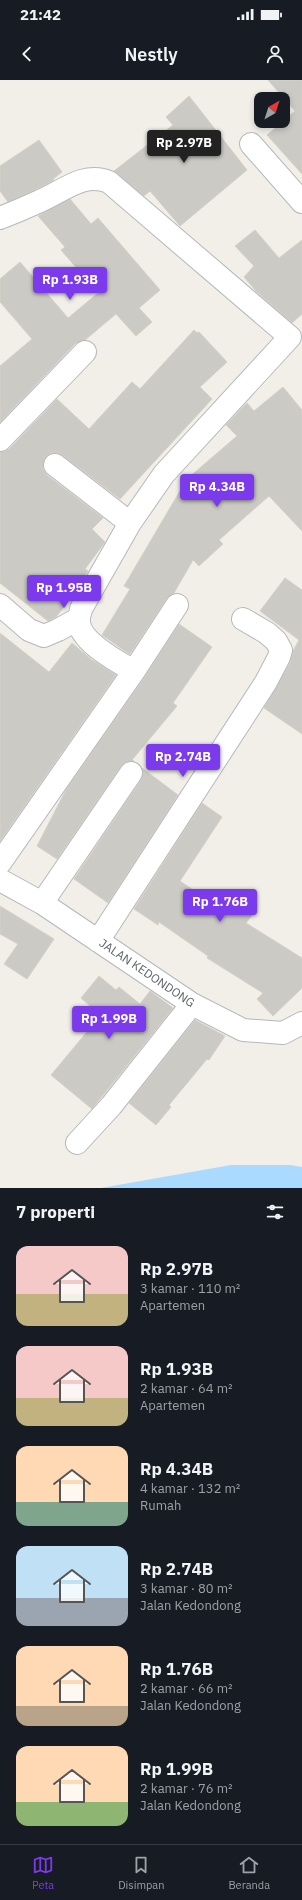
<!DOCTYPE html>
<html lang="id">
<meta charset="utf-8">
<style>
:root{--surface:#171b24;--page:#20242c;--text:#f1f3f6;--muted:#9ea1a6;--line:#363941;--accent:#7c3aed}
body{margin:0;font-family:"IBM Plex Sans",sans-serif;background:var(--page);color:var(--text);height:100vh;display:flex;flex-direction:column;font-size:15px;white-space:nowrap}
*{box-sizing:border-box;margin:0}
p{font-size:13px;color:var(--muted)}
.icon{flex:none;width:22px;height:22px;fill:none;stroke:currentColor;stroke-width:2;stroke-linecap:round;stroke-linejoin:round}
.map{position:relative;height:1108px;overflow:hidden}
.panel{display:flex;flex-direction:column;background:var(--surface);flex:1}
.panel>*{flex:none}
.needle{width:26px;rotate:39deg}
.controls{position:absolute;left:254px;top:12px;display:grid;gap:8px}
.controls a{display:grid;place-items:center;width:36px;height:36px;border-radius:8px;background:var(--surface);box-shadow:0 2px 6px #0003;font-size:20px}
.price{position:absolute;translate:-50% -34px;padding:0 9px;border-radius:4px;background:var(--accent);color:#fff;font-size:13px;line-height:26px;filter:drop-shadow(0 1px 2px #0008)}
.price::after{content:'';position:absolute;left:50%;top:24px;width:12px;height:9px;margin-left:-6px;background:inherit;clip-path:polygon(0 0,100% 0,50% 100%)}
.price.current{background:#222;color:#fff}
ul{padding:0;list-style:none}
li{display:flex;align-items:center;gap:12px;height:100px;padding:0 16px}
li span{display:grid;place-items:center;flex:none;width:112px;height:80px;border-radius:12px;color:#555}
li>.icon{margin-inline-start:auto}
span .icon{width:48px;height:48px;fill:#fffc;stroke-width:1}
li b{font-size:17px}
h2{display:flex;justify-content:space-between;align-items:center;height:48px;padding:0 16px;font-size:17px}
.status{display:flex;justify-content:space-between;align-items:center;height:28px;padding:0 20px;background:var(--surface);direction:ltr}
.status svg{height:11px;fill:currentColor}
header{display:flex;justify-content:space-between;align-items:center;height:52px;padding:0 16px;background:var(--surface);font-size:18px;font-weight:600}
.menu{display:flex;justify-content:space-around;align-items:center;height:56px;border-top:1px solid var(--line);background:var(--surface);font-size:11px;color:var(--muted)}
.menu a{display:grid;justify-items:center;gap:2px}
.menu .current{color:var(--accent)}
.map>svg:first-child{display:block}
.water{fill:#aadaff}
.building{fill:#cccac5;stroke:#d6d1c6}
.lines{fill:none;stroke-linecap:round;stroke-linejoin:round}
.minor-casing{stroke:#b5b8bc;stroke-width:24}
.minor{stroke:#fff;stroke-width:22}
.labels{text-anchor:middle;stroke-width:3.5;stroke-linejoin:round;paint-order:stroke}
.street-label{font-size:12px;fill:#5f6368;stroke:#fff}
</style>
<div class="status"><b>21:42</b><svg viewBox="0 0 49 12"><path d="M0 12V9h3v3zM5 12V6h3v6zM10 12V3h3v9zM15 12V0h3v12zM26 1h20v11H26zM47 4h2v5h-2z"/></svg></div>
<header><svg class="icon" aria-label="back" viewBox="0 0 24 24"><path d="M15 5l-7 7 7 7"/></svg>Nestly<svg class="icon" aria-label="person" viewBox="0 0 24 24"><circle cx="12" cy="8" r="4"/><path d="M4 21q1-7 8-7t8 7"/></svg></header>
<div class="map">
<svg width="302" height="1108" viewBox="0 0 302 1108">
<rect width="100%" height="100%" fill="#f1efe8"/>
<path class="water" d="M231 1085H290L302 1087V1108H101Z"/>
<path class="building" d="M268 0H302V94L267 55 295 31Z
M189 16 247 90 180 146 150 111 144 116 114 91 173 45 166 37Z
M39 60 62 92 53 99 54 100 43 106 8 122 0 111V86Z
M70 119 91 144 98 138 160 210 139 228 152 242 136 256 116 234 85 260 76 263 0 342V286L32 259 0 222V199L20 182 68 238 98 213 61 170 65 167 38 136Z
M255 150 279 178 302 160V234L292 243 256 211 244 197 254 186 235 166Z
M194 250 197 253 199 252 227 282 200 307 212 319 120 419 62 375 56 373H51L45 378 43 384V389L47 395 103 438 92 449 105 462 85 489 88 491 64 523 66 524 56 537 48 541 0 503V372L9 369 57 319 89 349 132 302 140 309Z
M283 307 302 330V451L269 416 219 460 223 464 199 486 193 480 174 513 167 518 130 574 125 571 102 555 130 509 124 506 187 399 237 356 226 345 244 326 247 323 254 331Z
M285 498 302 510V654L264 628 290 583 293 571 299 560 260 531Z
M179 544 212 567 173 623 177 626 132 680 134 681 126 682 121 686 57 779 37 766 67 708 144 598Z
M0 553 49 592 72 563 92 580 116 595 0 761Z
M142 688 178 715 108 823 74 799 141 700 143 694Z
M202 723 222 737 180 801 215 825 223 813 253 834 246 843 302 878V908L273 936 257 919 263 913 207 878 208 876 159 842 158 845 134 829Z
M0 826 54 859 27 899 4 884 18 864 0 854Z
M99 896 116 910 119 907 140 924 150 911 173 928 92 1029 51 995 91 947 88 945 98 933 81 918Z
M195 940 225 956 209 980 207 979 169 1025 171 1027 156 1045 129 1023Z"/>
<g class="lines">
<g class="minor-casing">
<path id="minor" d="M251 64 302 122
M0 138C13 133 27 127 40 121 62 112 84 91 109 102L290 257 164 394 130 443 81 529C81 532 79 535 79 538 76 560 118 582 134 591
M0 360 85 272
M55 385 130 443
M0 525 29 550 44 556 58 550 78 539
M0 783 134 591 177 525
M0 800 42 823 192 924 243 950 283 953 302 943
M42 823 131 693
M98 861 266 602 279 577 281 570 276 561 267 553 243 539
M77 1063 111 1026 192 924"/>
</g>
<use href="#minor" class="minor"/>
</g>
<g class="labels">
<g class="street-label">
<text transform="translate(147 893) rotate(34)" y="4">JALAN KEDONDONG</text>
</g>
</g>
</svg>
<div class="controls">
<a><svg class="needle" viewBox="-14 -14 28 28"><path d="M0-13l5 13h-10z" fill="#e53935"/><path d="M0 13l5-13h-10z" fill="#9ea1a6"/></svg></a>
</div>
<b class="price current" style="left:184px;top:84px">Rp 2.97B</b>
<b class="price" style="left:70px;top:221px">Rp 1.93B</b>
<b class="price" style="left:217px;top:428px">Rp 4.34B</b>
<b class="price" style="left:64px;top:529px">Rp 1.95B</b>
<b class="price" style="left:183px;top:698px">Rp 2.74B</b>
<b class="price" style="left:220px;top:843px">Rp 1.76B</b>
<b class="price" style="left:109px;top:960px">Rp 1.99B</b>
</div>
<section class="panel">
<h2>7 properti<svg class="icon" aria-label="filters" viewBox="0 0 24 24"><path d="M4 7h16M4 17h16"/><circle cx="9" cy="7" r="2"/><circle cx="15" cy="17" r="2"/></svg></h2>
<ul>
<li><span style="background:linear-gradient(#f6c9c9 60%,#c2b280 0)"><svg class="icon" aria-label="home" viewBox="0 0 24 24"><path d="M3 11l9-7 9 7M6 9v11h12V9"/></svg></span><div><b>Rp 2.97B</b><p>3 kamar · 110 m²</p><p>Apartemen</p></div></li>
<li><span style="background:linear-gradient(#f6c9c9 65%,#c2b280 0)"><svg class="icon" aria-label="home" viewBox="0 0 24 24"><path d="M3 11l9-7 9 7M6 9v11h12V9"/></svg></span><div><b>Rp 1.93B</b><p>2 kamar · 64 m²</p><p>Apartemen</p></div></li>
<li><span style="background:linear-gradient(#ffd9b3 70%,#7fa58c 0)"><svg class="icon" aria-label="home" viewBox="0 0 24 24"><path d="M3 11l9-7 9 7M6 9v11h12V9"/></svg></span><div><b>Rp 4.34B</b><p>4 kamar · 132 m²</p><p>Rumah</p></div></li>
<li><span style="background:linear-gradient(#bfe0f5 65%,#9aa5b1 0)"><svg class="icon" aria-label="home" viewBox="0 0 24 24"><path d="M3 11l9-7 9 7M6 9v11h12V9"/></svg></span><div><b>Rp 2.74B</b><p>3 kamar · 80 m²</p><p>Jalan Kedondong</p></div></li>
<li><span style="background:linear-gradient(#ffd9b3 75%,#b9a48a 0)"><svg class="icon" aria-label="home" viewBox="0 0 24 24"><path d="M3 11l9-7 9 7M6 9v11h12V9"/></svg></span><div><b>Rp 1.76B</b><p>2 kamar · 66 m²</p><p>Jalan Kedondong</p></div></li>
<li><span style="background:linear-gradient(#ffd9b3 70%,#8fb573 0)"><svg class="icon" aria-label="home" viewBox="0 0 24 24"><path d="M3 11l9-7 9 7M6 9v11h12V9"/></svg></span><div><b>Rp 1.99B</b><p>2 kamar · 76 m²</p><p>Jalan Kedondong</p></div></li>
</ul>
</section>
<nav class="menu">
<a class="current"><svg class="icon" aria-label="map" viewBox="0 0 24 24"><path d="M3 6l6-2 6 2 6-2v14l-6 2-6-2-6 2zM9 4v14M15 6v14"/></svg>Peta</a>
<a><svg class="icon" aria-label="saved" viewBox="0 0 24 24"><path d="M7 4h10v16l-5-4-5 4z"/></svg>Disimpan</a>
<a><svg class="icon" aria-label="home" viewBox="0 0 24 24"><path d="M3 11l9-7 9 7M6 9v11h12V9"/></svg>Beranda</a>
</nav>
